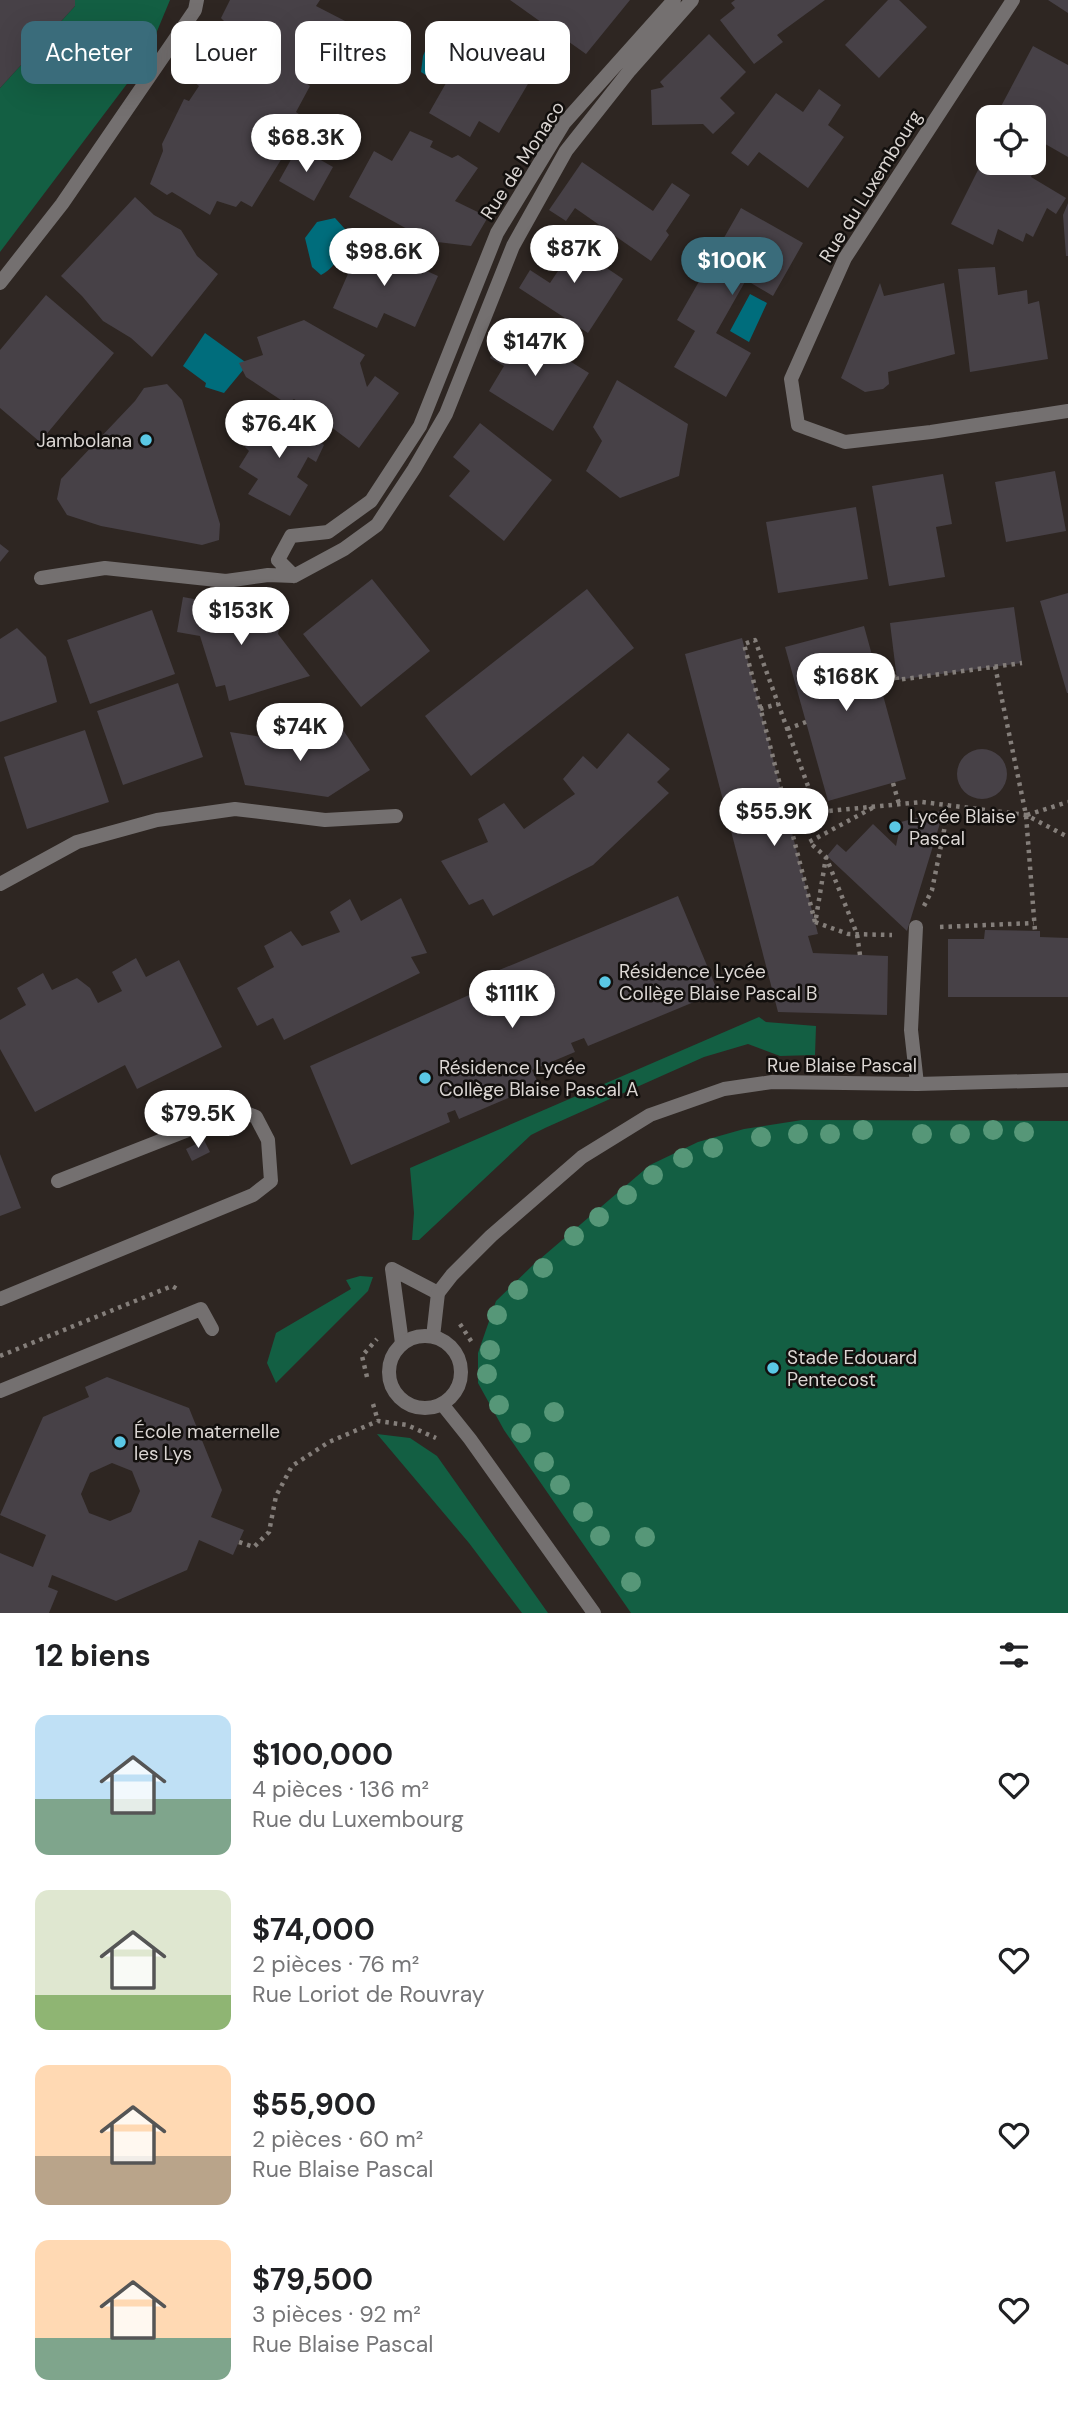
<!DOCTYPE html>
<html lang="fr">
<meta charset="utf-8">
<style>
:root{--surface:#fff;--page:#f2f2f2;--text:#202124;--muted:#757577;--accent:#3a6c7b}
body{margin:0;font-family:"DM Sans",sans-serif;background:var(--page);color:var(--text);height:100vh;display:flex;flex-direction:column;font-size:26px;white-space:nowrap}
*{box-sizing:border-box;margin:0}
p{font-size:23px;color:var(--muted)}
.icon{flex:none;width:38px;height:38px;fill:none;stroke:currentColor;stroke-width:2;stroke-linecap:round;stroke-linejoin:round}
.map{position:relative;height:1613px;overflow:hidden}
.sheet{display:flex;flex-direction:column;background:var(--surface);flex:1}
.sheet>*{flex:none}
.guide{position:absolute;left:21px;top:21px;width:700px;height:63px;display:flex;gap:14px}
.fabs{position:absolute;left:976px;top:105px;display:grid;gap:14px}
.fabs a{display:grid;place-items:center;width:70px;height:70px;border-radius:14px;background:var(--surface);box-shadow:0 7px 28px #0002;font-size:35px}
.price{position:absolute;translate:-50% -60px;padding:0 16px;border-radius:24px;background:#fff;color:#222;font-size:23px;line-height:46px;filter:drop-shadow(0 2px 4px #0008)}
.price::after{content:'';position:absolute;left:50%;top:42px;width:21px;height:16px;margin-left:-10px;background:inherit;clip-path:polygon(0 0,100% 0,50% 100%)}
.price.current{background:var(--accent);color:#fff}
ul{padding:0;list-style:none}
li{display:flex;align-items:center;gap:21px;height:175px;padding:0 35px}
li span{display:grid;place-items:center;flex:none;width:196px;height:140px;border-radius:14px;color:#555}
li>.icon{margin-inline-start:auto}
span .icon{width:84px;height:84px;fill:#fffc;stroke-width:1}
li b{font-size:30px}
h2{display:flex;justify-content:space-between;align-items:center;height:84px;padding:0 35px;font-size:30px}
.pill{padding:0 24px;border-radius:14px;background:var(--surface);box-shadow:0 7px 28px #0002;font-size:24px;line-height:63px}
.pill.current{background:var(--accent);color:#fff}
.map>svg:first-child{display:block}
.green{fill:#135f43}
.water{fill:#006d7c}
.building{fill:#474147;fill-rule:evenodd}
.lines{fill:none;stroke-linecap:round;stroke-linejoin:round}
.path{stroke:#847e7a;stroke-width:4.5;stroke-dasharray:3.5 5;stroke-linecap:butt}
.service{stroke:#747070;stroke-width:14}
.minor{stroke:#747070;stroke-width:14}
.tertiary{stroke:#747070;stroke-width:14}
.tree{fill:#569778}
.poi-dot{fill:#5ac8e5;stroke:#13100e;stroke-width:2.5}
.labels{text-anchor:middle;stroke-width:5;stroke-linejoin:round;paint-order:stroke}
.street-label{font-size:19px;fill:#dbd6d3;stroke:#13100e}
.poi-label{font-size:19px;fill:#dbd6d3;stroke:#13100e;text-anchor:start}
</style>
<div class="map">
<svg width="1068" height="1613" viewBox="0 0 1068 1613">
<rect width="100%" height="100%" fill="#2e2622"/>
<path class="green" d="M75 0H170L145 60 0 252V88L75 6Z
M759 1017 766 1022 816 1026 815 1055 780 1056 748 1044 704 1057 545 1128 531 1135 419 1240H412L414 1213 410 1168Z
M802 1120 1068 1121V1613H631L504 1430 478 1383V1353L496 1301 533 1265 650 1165 698 1142 744 1129Z
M360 1276 373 1277 368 1291 276 1383 267 1363 276 1333 351 1289 346 1280Z
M377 1434 410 1438 437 1456 548 1613H522L469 1543Z"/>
<path class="water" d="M450 28 473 38 446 69 442 78 429 77 421 72 423 56 431 37Z
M335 218 345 229C343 250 339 265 321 275L312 267 305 238 317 222Z
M750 294 767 303 749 342 730 331Z
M205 333 248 364 224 393 205 387 206 383 183 366Z"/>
<path class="building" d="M0 0H75V6L0 88Z
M230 0H320L316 6 349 23 318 76 306 69 298 77 310 86 296 112 306 119 252 207 241 201 236 207 217 201 210 215 172 192 167 195 150 184 163 151 162 144 184 99 189 101 199 86 194 82 208 60 203 57 201 49 210 33 216 34 224 21 221 18Z
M510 0H630L586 54Z
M735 0H825L777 35 783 42 754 64 720 20 735 8 731 3Z
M888 0H899L927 27 879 78 845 45Z
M1048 0H1068V13Z
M709 34 746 72 720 98 735 113 713 134 703 124 652 125 651 90 664 87 660 82Z
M470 41 492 54 495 49 535 72 499 133 479 121 470 137 429 113Z
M1033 46 1068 65V157L1040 141 1034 154V117H1002L997 114Z
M819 89 841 105 828 125 844 137 808 188 759 152 748 166 731 153 776 93 803 112Z
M410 131 433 141 430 147 452 158 458 155 478 168 455 201 488 217 471 246 429 241 349 197 374 151 392 161Z
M298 147 333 167 314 201 279 181Z
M989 148V163H1037L1031 177 1066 198 1056 214 1047 208 1033 237 1026 233 1023 242 998 229 993 245 951 224Z
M582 162 653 211 672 183 690 195 666 231 669 235 651 261 575 208 566 221 549 210Z
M135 197 154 215 181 230 197 256 218 274 152 357 131 338 103 321 82 296 61 276Z
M1068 203V256H1066L1063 215Z
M741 208 803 243 773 296 746 280 716 333 751 353 726 397 674 367 695 331 677 320Z
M549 229 623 279 588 333 519 288 530 270 550 283 566 259 540 242Z
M362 242 438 276 415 327 384 313 377 328 333 308Z
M995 267 998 295 1027 290 1028 304 1039 301 1048 359 970 372 958 269Z
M880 283 884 296 944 283 955 354 888 372 889 384 883 389 865 392 841 378Z
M46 295 114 353 40 442 0 408V350Z
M304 320 365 355 360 363 367 387 375 376 399 393 359 448 294 399 287 404 246 377 239 363 263 355 257 337Z
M510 324 589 373 553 431 489 391 504 366 490 358Z
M617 380 688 424 679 476 620 498 586 471 602 441 593 427Z
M167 384 182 400 220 524 219 540 202 545 101 526 67 515 57 499 61 479 135 401 144 388Z
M272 403 324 445 316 462 308 457 297 477 308 485 290 516 248 494 258 479 239 467 249 451 245 447Z
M480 423 552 480 504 541 449 496 470 471 453 457Z
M1055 471 1066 531 1006 542 995 482Z
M943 474 952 524 936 527 945 577 889 586 872 486Z
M856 507 868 579 778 593 766 522Z
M0 544 9 551 0 562Z
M372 579 430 651 361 707 303 634Z
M587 589 634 648 471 776 425 716Z
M1068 593V693H1067L1040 601Z
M183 597 282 615 278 634 310 676 229 701 225 685 216 687 200 636 177 632Z
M1014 607 1022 663 897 680 890 623Z
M152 610 175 674 90 704 67 640Z
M864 626 906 779 828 801 785 647Z
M17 628 46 657 57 702 0 722V639Z
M742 638 818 934 808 936 813 953 888 956 887 1015 778 1012 685 654Z
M178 683 203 757 123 785 97 711Z
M339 724 370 770 328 797 245 785 230 732 281 740 316 742Z
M85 730 109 802 27 829 4 757Z
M628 733 670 769 657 782 669 793 593 865 493 916 483 899 469 905 441 861 488 842 478 819 504 803 524 829 575 794 563 779 583 756 597 769Z
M957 774a25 25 0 1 1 50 0a25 25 0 1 1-50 0Z
M944 810 907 931 827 856 837 844 846 852 873 824 896 846 901 822Z
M678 896 718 992 588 1046 584 1038 571 1043 575 1052 532 1070 539 1085 459 1119 455 1110 447 1113 450 1122 351 1165 310 1066 496 983 492 973Z
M401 898 427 953 411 957 420 973 284 1040 273 1018 257 1026 237 988 274 967 264 946 291 931 302 946 340 932 330 912 350 899 361 921Z
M985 930 1040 931V937L1068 938V997H948V939H984Z
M136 958 146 977 179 960 222 1047 137 1089 125 1065 35 1112 0 1049V1020L26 1005 17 988 43 973 52 990 77 978 90 988 98 1003 122 991 112 972Z
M204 1140 210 1152 192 1161 186 1149Z
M0 1154 21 1208 0 1216Z
M107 1377 189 1408 222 1490 211 1517 244 1530 233 1555 199 1540 187 1570 116 1601 52 1575 48 1587 58 1591 49 1613H0V1553L33 1567 46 1535 0 1515 43 1417 89 1397 85 1387ZM112 1463 132 1471 140 1491 131 1512 110 1521 89 1513 81 1494 90 1473Z"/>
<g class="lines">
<path class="path" d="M995 666 1026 815 1035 931
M881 689 896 673 897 680 1022 663
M760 709 778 704
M787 729 806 722
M893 783 899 804
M787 815 922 802 1026 815 1068 837
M1027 815 1068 802
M924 906 932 890 949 806
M816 918 826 857
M815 922 744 644 755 640 817 811
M815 922 848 934 892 935
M940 927 1034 923
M860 955 857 934 826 857 809 842 876 806
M460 1324 473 1344
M0 1356 172 1286 179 1290
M367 1377 362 1356 377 1339
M373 1404 378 1421
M239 1542 254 1547 269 1532 276 1496 292 1466 329 1442 378 1421 407 1425 436 1438"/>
<path class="service" d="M916 927 911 1030 917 1084
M392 1269 402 1343
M392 1269 438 1293
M0 1299 253 1195 271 1181 268 1140 256 1117 239 1110 58 1181
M0 1391 201 1309 212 1329"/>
<path class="minor" d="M674 0 564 123 497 233 420 426 371 501 328 532 291 536 278 560 294 576 344 549 377 525 414 469 446 414 513 246 566 151 630 70 692 0
M0 283 62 204 195 10 197 0
M41 578 105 568 226 581 268 575 294 576
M0 884 77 842 157 820 235 809 325 820 396 816
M389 1372a36 36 0 1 1 72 0a36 36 0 1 1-72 0Z
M433 1337 438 1293 452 1275 491 1236 582 1157 650 1115 724 1089 772 1082 917 1084 1068 1080
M442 1404 470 1439 594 1613"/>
<path class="tertiary" d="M1013 0 845 258 791 379 798 425 845 442 931 432 1068 411"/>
</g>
<g class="tree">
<circle cx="863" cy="1130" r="10"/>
<circle cx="993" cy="1130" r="10"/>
<circle cx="1024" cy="1132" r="10"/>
<circle cx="798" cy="1134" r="10"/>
<circle cx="830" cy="1134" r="10"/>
<circle cx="922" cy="1134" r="10"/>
<circle cx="960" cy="1134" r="10"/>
<circle cx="761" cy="1137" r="10"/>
<circle cx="713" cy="1148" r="10"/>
<circle cx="683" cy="1158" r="10"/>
<circle cx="653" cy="1175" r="10"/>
<circle cx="627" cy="1195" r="10"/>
<circle cx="599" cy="1217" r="10"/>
<circle cx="574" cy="1236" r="10"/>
<circle cx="543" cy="1268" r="10"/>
<circle cx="518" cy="1290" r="10"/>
<circle cx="497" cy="1315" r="10"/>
<circle cx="490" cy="1350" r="10"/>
<circle cx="487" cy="1374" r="10"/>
<circle cx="499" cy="1405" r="10"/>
<circle cx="554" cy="1412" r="10"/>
<circle cx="521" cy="1433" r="10"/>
<circle cx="544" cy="1462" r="10"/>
<circle cx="560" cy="1485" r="10"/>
<circle cx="583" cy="1512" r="10"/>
<circle cx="600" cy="1536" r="10"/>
<circle cx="645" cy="1537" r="10"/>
<circle cx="631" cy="1582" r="10"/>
</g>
<g class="poi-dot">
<circle cx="146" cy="440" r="7"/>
<circle cx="895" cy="827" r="7"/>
<circle cx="605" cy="982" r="7"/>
<circle cx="425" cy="1078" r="7"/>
<circle cx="773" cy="1368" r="7"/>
<circle cx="120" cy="1442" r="7"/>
</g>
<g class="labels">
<g class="street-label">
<text transform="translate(522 160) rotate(-57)" y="7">Rue de Monaco</text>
<text transform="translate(870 186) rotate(-58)" y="7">Rue du Luxembourg</text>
<text x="842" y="1072">Rue Blaise Pascal</text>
</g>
<g class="poi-label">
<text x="132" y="447" text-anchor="end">Jambolana</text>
<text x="909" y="823">Lycée Blaise<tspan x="909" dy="22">Pascal</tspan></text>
<text x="619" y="978">Résidence Lycée<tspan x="619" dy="22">Collège Blaise Pascal B</tspan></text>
<text x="439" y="1074">Résidence Lycée<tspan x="439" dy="22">Collège Blaise Pascal A</tspan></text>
<text x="787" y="1364">Stade Edouard<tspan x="787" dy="22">Pentecost</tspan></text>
<text x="134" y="1438">École maternelle<tspan x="134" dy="22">les Lys</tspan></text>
</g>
</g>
</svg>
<div class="fabs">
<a><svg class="icon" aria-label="locate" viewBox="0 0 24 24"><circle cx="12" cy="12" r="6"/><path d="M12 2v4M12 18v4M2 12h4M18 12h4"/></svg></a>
</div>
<b class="price" style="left:306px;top:174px">$68.3K</b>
<b class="price" style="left:574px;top:285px">$87K</b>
<b class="price" style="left:384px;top:288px">$98.6K</b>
<b class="price current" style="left:732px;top:297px">$100K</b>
<b class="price" style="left:535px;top:378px">$147K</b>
<b class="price" style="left:279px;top:460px">$76.4K</b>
<b class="price" style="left:241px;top:647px">$153K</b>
<b class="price" style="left:846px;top:713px">$168K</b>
<b class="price" style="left:300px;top:763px">$74K</b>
<b class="price" style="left:774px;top:848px">$55.9K</b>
<b class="price" style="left:512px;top:1030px">$111K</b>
<b class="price" style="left:198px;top:1150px">$79.5K</b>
<div class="guide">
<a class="pill current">Acheter</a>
<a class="pill">Louer</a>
<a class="pill">Filtres</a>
<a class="pill">Nouveau</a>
</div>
</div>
<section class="sheet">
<h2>12 biens<svg class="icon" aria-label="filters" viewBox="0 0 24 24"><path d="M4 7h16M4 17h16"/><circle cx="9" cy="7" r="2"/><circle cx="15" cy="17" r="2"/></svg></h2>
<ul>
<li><span style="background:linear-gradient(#bfe0f5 60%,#7fa58c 0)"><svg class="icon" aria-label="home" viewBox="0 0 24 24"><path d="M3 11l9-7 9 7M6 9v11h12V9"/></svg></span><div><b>$100,000</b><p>4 pièces · 136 m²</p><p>Rue du Luxembourg</p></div><svg class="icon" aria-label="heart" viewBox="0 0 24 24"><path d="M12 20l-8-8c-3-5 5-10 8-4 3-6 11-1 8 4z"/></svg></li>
<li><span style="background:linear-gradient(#dfe7d0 75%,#8fb573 0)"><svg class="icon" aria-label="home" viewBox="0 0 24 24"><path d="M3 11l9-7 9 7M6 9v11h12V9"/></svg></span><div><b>$74,000</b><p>2 pièces · 76 m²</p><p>Rue Loriot de Rouvray</p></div><svg class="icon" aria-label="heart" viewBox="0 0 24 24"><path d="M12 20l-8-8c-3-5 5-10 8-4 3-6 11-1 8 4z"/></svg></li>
<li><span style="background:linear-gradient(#ffd9b3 65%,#b9a48a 0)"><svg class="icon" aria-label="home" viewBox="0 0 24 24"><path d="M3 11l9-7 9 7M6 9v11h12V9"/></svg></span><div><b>$55,900</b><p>2 pièces · 60 m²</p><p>Rue Blaise Pascal</p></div><svg class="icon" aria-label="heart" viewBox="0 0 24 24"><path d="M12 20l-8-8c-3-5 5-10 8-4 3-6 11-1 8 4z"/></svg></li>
<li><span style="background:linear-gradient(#ffd9b3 70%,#7fa58c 0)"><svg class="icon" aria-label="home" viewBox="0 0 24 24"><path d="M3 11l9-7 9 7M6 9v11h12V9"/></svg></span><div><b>$79,500</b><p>3 pièces · 92 m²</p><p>Rue Blaise Pascal</p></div><svg class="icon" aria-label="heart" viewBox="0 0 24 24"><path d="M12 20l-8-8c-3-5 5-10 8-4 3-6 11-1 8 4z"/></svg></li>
</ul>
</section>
